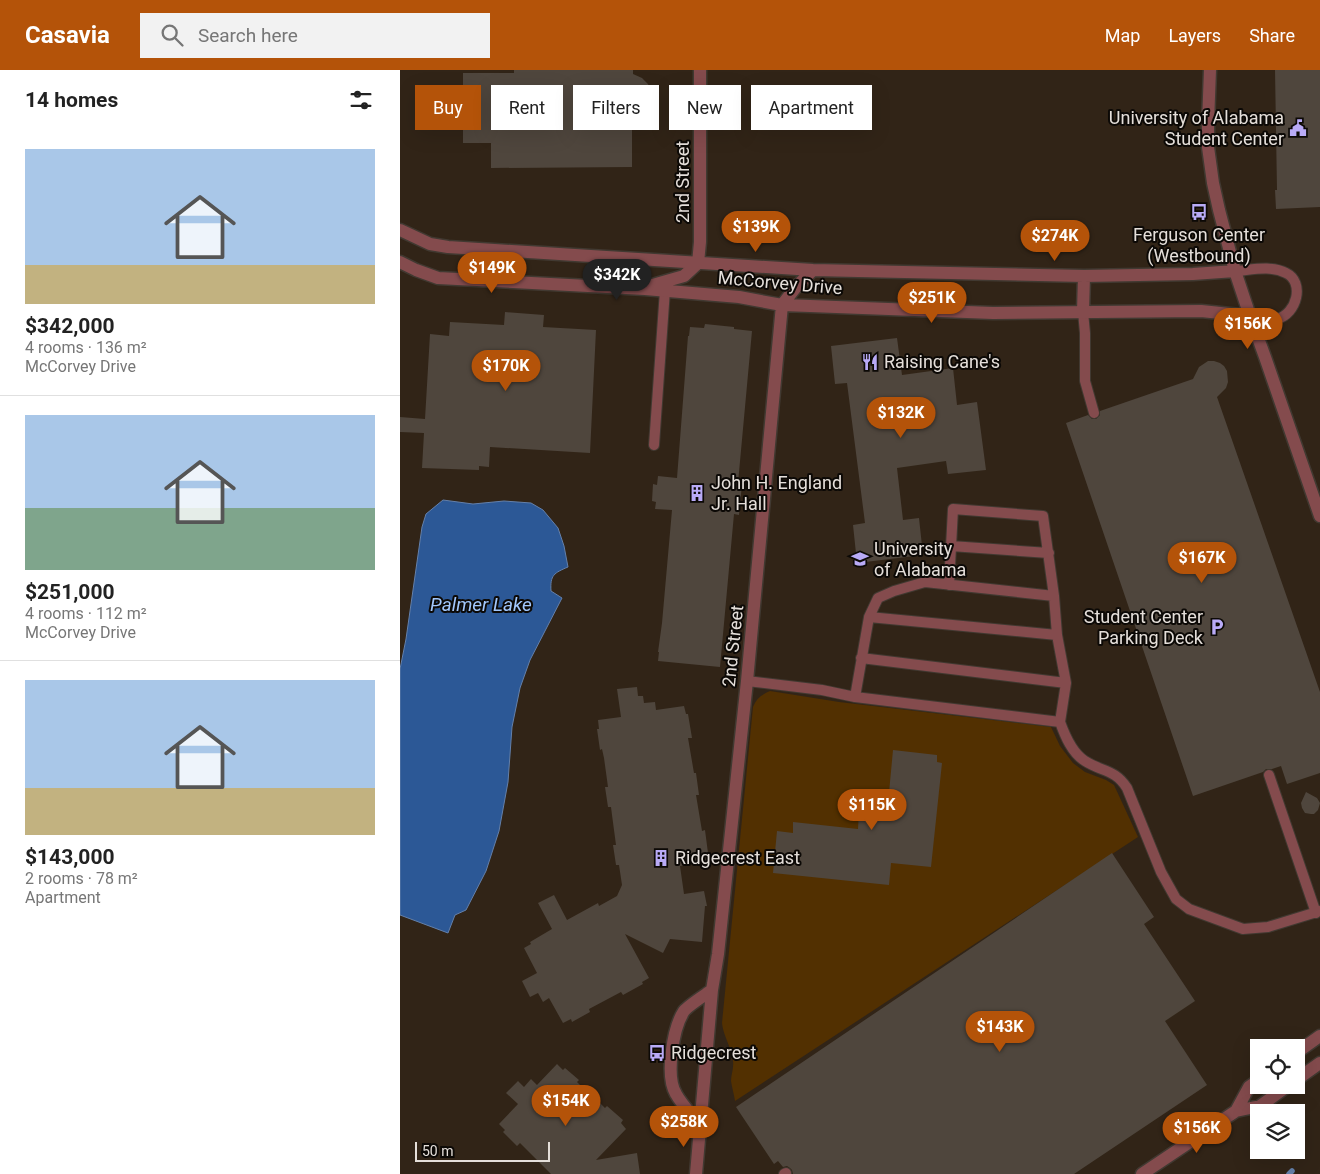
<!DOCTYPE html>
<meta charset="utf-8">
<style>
:root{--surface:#fff;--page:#f2f2f2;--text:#222;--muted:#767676;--line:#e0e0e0;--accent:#b45309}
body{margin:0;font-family:Roboto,sans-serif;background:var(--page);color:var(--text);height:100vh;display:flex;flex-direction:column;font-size:19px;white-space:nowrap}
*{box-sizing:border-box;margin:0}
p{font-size:16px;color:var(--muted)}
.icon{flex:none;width:28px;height:28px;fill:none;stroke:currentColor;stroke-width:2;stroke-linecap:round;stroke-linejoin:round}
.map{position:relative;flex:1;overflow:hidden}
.panel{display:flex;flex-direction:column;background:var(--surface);width:400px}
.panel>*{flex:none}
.top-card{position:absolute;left:15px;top:15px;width:475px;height:45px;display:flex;gap:10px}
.controls{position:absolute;left:850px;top:969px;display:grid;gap:10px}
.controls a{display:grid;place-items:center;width:55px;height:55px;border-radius:0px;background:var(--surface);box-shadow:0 5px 20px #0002;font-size:25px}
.scale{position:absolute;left:15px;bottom:12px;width:135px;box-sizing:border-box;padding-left:5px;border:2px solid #e5dfda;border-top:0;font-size:14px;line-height:18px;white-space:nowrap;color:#e5dfda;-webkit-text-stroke:4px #0c0906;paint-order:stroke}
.price{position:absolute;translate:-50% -42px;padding:0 11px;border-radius:18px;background:var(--accent);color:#fff;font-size:16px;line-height:32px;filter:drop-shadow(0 1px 2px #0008)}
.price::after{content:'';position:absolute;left:50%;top:30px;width:15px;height:11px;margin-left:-8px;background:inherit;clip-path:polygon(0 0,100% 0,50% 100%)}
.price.current{background:#222;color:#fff}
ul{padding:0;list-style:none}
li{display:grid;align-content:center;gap:10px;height:265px;padding:0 25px}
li+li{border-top:1px solid var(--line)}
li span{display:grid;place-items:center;height:155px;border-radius:0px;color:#555}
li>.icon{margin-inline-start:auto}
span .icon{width:90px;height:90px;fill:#fffc;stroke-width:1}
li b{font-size:21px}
h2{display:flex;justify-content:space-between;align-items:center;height:60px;padding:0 25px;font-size:21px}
.pill{padding:0 18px;border-radius:0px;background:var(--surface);box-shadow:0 5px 20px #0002;font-size:18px;line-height:45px}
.pill.current{background:var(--accent);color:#fff}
header{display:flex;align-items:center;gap:30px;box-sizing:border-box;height:70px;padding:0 25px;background:var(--accent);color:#fff}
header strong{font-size:24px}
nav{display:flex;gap:28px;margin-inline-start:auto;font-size:18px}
.search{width:350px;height:45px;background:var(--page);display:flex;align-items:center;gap:12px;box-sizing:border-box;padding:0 18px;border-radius:0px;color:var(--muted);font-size:19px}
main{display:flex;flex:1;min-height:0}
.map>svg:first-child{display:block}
.education{fill:#312417;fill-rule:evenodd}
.green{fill:#523001}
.water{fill:#2c5896;stroke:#6480aa}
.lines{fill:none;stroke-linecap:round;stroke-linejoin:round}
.stream{stroke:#6480aa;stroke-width:5.5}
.building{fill:#4f463d}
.service-casing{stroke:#413931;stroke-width:12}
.minor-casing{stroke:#413931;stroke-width:15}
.service{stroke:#844b4d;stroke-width:10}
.minor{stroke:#844b4d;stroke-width:12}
.labels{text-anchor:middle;stroke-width:4;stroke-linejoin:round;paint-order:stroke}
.poi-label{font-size:18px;fill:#e5dfda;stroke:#0c0906;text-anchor:start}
.street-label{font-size:18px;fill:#e5dfda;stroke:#0c0906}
.water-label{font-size:19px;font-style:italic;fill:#a2c7fc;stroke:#0c0906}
</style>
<header>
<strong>Casavia</strong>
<div class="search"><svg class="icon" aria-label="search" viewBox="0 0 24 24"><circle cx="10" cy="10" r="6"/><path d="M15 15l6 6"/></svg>Search here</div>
<nav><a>Map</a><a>Layers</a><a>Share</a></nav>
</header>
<main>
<section class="panel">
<h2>14 homes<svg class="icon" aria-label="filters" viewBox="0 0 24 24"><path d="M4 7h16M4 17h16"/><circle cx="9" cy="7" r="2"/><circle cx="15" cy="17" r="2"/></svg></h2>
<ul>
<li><span style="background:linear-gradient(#a9c7e8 75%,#c2b280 0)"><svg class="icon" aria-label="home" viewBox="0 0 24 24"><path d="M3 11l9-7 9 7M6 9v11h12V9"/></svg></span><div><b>$342,000</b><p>4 rooms · 136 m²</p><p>McCorvey Drive</p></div></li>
<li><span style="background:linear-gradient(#a9c7e8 60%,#7fa58c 0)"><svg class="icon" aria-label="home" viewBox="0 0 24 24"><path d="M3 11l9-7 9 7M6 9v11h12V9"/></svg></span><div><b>$251,000</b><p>4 rooms · 112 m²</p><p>McCorvey Drive</p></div></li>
<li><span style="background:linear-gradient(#a9c7e8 70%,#c2b280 0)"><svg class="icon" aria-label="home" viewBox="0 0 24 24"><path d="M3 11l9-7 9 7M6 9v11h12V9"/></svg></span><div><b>$143,000</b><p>2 rooms · 78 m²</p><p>Apartment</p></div></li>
</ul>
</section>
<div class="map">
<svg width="920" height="1104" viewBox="0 0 920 1104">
<rect width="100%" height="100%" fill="#261e16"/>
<path class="education" d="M0 0H920V1104H0ZM859 978H896V1015H859ZM859 1042H896V1080H859Z"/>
<path class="green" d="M370 621 439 632 651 657 660 676 673 693 685 702 706 710 714 715 738 767 335 1031C334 1024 332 1018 331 1011 331 1005 334 998 333 991 332 978 323 966 322 953L353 637C357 628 361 625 370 621Z"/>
<path class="water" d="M43 430 73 434 104 431 131 433 143 440 158 458 164 476 168 497C154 503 150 505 151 521L162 528 130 590 120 618 112 657 108 712 99 761 86 801 66 840 55 845 48 863 0 845V599L6 569 22 457 26 444Z"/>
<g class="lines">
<path class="stream" d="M889 1104 892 1101"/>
</g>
<path class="building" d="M114 0H233V4L242 8 248 14 252 24V32L247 40 242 44 232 48V97L91 98V73H63V3H114Z
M875 0H920V137L876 139 875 120H877Z
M105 242 144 245 143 257 196 260 190 383 90 377 89 397 79 396V400L22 398 24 363 0 362V347L25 349 30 264 49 266 50 252 104 255Z
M305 254 334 257V259L352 261 338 413 342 414 339 445 334 444 320 597 258 591 259 582H258L262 553 272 440 255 439 256 432 252 431 253 414 257 415 258 406 277 408 288 266H289L290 257 304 258Z
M497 268 502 305 553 298 557 335 577 332 586 400 548 404 546 391 497 398 503 450 519 448 523 485 457 493 453 455 465 453 447 313 435 314 431 276Z
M808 291H814L820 293 824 296 827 301 828 312 826 318 817 327 920 622V703L887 714 881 696 872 699H866L863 702 793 726 666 353 688 345 692 349H696L700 345V341L793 309 799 297Z
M237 617 238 626H243L244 633 255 632 256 640 284 636 286 644H288L292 668H288L294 703H296L299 725H296L302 761 305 760 308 783 305 784 306 792 280 796 284 824 304 821 307 836H305L302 872 270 869 263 883 225 864 249 908 242 912 243 914 223 925 221 922 189 939 190 942 172 952 171 949 163 953 149 928 143 932 138 923 130 927 122 911 137 903 124 878 131 874 130 872 152 859 138 833 154 825 167 850 198 833 199 836 217 826 222 815 219 795H216L213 775H216L212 745 211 737H208L205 717H208L204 688 202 679 200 680 197 659H199L198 650 221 647 217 619Z
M493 680 537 685V692L542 693 531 797 491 793 489 815 373 803 377 761 393 763V752L458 759 459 741 487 744Z
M906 722 917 728 920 733 918 740 914 744H911L905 743 902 738 901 733Z
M712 783 754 847 744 854 795 931 765 951 807 1015 674 1104H393L392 1100 390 1098 387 1096 383 1097 378 1091 374 1094 336 1037Z
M157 994 163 1000 165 998 179 1010 177 1012 198 1033 199 1032 205 1038 207 1036 223 1050 221 1053 226 1059 196 1090 237 1083 240 1104H151L120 1073 117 1076 103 1062 105 1060 99 1054 118 1034 106 1023 118 1011 124 1017 131 1009 137 1015Z"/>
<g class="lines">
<g class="service-casing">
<path id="service" d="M835 201C851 200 871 195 886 203 905 212 897 244 877 249 869 250 858 247 850 246
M683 242 685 263V311L694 343
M254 375 265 220
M551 476 649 483
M549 515 553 439 643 446 654 526 657 565 666 613 660 652
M469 547 657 565
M461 588 666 613
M347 611 422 620 455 627 660 652C665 666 672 683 685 691 702 702 715 699 727 718L761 802 776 829 789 839 843 859 868 857 920 841
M455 627 469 547 478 528 494 521 525 512 654 526
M869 705 916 843
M384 1104 386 1103"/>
</g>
<g class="minor-casing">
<path id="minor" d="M810 0 808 53V77L813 113 819 140 835 201 850 246 865 287 920 446
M0 160 30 174 48 177 413 200 684 206 793 204 835 201
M0 192 16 200 38 208 245 219 339 227 382 235 410 236 593 243 801 241 850 246
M298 193 300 172V0
M249 216 284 206 298 193
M382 235 396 217 413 200
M683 242 684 206
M312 920 318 884 347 611 382 235
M896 983 920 966
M896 1010 920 993
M836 1041 849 1017 859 1010
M296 1104 312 920C305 925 289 935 284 941 273 958 265 1006 276 1024 282 1035 292 1045 300 1055
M742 1104 836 1041 860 1036 889 1015"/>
</g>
<use href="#service" class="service"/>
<use href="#minor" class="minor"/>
</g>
<defs>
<g id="civic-bare" transform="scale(1.35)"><path d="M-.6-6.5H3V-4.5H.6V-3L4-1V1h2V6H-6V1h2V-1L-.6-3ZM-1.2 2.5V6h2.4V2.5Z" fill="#b9abf7" stroke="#0c0906" stroke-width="2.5" paint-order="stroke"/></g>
<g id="bus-bare" transform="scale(1.35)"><path d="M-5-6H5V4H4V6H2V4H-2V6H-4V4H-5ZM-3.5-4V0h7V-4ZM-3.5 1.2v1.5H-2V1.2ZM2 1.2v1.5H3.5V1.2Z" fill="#b9abf7" stroke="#0c0906" stroke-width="2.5" paint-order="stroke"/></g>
<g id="restaurant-bare" transform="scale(1.35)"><path d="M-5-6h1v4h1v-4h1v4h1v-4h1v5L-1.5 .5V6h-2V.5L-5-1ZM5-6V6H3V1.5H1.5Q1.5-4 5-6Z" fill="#b9abf7" stroke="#0c0906" stroke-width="2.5" paint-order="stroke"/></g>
<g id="building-bare" transform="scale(1.35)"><path d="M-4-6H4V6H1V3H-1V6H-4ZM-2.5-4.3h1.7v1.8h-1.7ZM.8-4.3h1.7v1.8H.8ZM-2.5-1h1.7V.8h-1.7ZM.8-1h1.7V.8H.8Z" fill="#b9abf7" stroke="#0c0906" stroke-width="2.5" paint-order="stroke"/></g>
<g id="university-bare" transform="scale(1.35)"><path d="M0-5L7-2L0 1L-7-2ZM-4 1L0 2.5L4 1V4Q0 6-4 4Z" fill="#b9abf7" stroke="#0c0906" stroke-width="2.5" paint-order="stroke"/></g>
<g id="parking-bare" transform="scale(1.35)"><path d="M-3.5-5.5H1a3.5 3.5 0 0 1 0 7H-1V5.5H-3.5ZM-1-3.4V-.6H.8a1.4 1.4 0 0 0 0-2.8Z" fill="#b9abf7" stroke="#0c0906" stroke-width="2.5" paint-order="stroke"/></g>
</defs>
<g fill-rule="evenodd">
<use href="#civic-bare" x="898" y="58"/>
<use href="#bus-bare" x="799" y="142"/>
<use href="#restaurant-bare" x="470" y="292"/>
<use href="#building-bare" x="297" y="423"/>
<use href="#university-bare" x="460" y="489"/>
<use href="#parking-bare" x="817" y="557"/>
<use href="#building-bare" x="261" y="788"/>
<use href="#bus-bare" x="257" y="983"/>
</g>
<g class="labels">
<g class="poi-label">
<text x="884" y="54" text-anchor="end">University of Alabama<tspan x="884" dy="21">Student Center</tspan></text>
<text x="799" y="171" text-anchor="middle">Ferguson Center<tspan x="799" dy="21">(Westbound)</tspan></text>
<text x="484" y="298">Raising Cane's</text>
<text x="311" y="419">John H. England<tspan x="311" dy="21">Jr. Hall</tspan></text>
<text x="474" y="485">University<tspan x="474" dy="21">of Alabama</tspan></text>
<text x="803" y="553" text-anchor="end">Student Center<tspan x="803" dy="21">Parking Deck</tspan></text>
<text x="275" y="794">Ridgecrest East</text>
<text x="271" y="989">Ridgecrest</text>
</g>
<g class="street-label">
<text transform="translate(283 112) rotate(-90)" y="6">2nd Street</text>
<text transform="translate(380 213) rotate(5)" y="6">McCorvey Drive</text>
<text transform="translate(333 576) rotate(-84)" y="6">2nd Street</text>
</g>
<g class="water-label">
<text x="81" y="541">Palmer Lake</text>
</g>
</g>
</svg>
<div class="controls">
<a><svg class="icon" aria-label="locate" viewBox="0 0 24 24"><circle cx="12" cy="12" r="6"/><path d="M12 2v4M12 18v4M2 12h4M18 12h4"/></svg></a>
<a><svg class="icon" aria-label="layers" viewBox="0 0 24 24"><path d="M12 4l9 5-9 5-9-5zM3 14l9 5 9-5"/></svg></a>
</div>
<div class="scale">50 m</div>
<b class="price" style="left:356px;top:183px">$139K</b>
<b class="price" style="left:655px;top:192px">$274K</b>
<b class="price" style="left:92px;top:224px">$149K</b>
<b class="price current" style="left:217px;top:231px">$342K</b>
<b class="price" style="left:532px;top:254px">$251K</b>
<b class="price" style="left:848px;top:280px">$156K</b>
<b class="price" style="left:106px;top:322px">$170K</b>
<b class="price" style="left:501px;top:369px">$132K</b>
<b class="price" style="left:802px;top:514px">$167K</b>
<b class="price" style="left:472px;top:761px">$115K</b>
<b class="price" style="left:600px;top:983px">$143K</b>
<b class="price" style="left:166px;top:1057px">$154K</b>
<b class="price" style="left:284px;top:1078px">$258K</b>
<b class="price" style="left:797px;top:1084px">$156K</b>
<div class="top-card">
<a class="pill current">Buy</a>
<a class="pill">Rent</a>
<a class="pill">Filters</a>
<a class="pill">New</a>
<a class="pill">Apartment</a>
</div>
</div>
</main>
